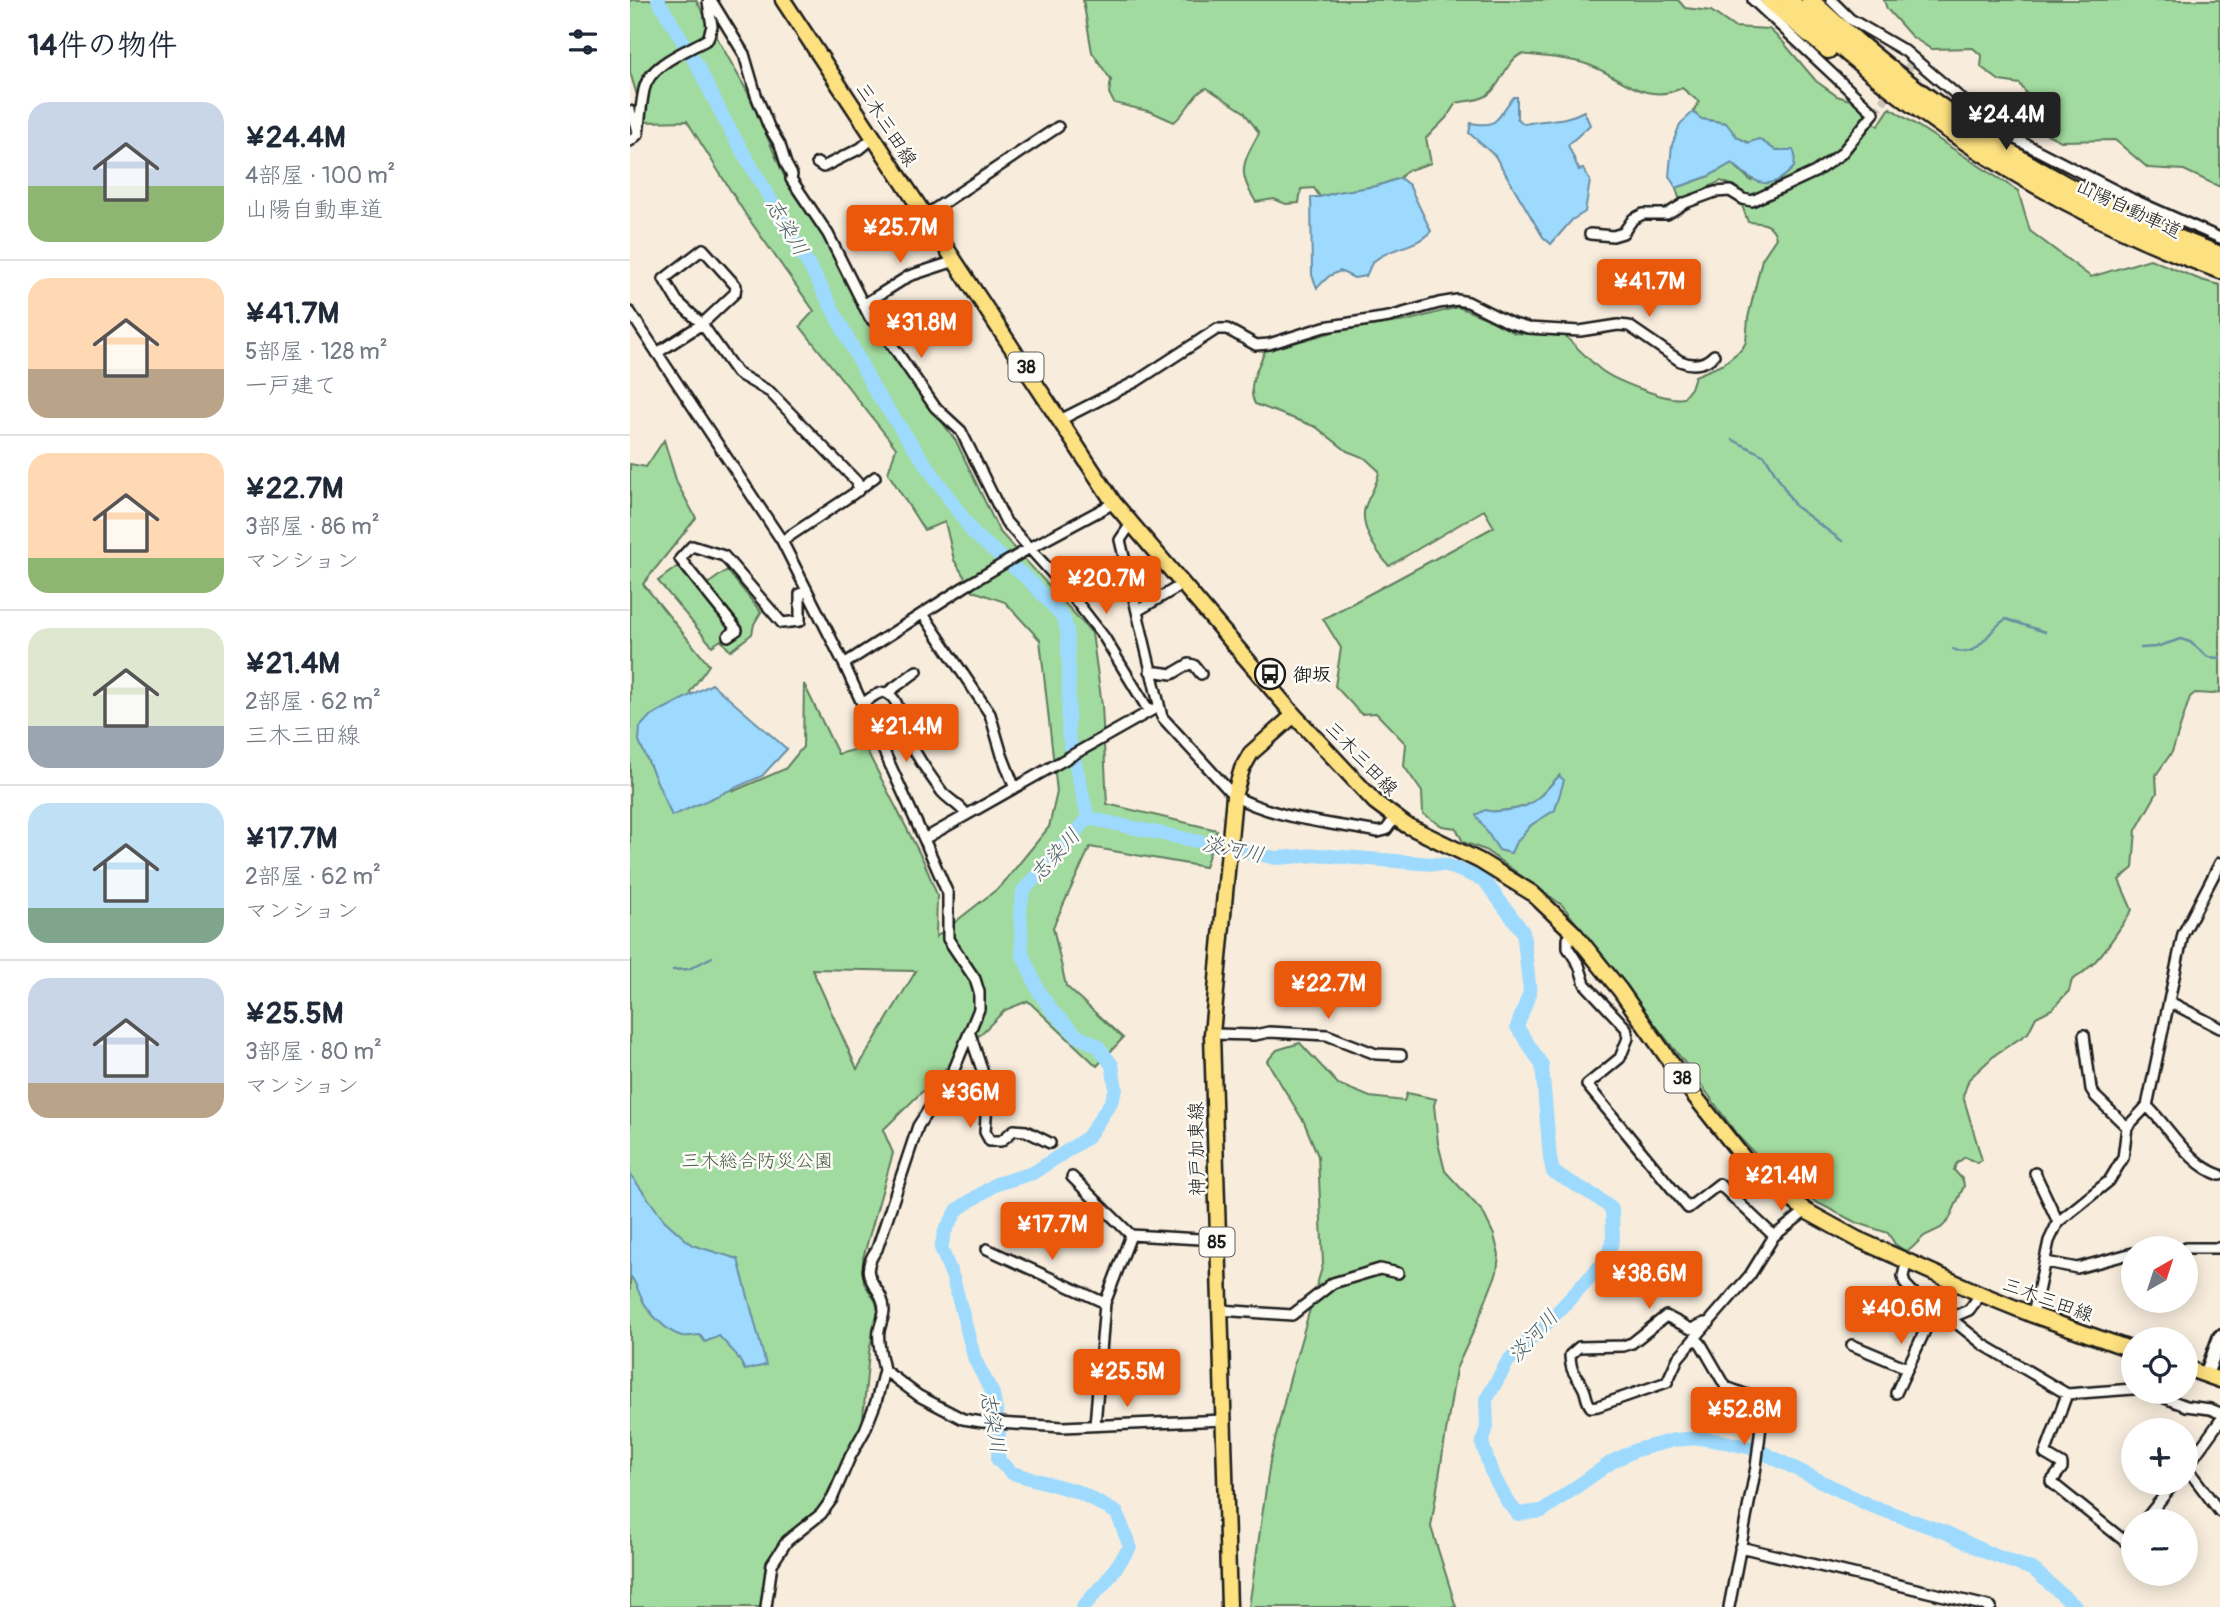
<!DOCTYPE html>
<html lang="ja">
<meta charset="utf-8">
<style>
:root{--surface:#fff;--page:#f6f6f7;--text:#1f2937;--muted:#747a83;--line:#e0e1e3;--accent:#ea580c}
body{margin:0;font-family:Pangolin,"Klee One",sans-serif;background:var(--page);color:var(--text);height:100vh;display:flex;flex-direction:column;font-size:26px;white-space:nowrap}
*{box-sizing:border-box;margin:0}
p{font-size:23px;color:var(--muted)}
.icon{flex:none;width:38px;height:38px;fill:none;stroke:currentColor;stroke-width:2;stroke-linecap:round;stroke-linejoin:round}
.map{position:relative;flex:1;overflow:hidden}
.sheet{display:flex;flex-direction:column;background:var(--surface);width:630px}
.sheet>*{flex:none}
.needle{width:46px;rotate:39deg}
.fabs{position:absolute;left:1491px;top:1236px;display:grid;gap:14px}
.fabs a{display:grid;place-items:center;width:77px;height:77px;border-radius:50%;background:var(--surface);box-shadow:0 4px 18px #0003;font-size:35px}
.price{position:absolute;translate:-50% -60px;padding:0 16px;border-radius:7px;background:var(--accent);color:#fff;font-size:23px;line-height:46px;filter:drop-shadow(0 2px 4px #0008)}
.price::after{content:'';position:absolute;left:50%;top:42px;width:21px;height:16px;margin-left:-10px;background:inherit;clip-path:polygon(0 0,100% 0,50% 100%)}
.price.current{background:#222;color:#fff}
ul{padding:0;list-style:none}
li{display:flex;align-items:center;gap:21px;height:175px;padding:0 28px}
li+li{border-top:2px solid var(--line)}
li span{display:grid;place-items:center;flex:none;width:196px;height:140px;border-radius:21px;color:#555}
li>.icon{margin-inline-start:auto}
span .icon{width:84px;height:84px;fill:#fffc;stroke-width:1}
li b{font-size:30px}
h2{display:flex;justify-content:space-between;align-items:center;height:84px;padding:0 28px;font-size:30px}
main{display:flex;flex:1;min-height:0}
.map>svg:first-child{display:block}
.green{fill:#a2db9f;stroke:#5f7c5e;stroke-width:2;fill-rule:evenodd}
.water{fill:#9ddafe;stroke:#698ea4;stroke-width:2}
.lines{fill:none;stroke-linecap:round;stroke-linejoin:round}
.stream{stroke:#698ea4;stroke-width:2.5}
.river{stroke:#9ddafe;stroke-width:14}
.street-tunnel{stroke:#ccc3b6;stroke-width:9;stroke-dasharray:9 4.5;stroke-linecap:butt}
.street-casing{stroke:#1c1c1c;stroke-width:14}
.secondary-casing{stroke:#1c1c1c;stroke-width:18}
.primary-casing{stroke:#1c1c1c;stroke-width:19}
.highway-casing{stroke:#1c1c1c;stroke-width:21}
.street{stroke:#fdfcf7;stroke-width:9}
.secondary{stroke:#fdfcf7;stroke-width:12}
.primary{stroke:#fde080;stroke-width:14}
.highway{stroke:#fde080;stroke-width:16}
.labels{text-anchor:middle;stroke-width:5;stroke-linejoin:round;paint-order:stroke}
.shield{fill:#fdfcf7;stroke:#605f5e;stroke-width:2}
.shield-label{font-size:18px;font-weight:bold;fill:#1c1c1c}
.street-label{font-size:19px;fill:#1c1c1c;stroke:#fdfcf7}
.poi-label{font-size:19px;font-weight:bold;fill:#1c1c1c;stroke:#fdfcf7;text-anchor:start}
.park-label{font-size:19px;fill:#4b5f4a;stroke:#fdfcf7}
.water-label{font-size:21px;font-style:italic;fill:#495e6b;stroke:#fdfcf7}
</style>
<main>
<section class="sheet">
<h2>14件の物件<svg class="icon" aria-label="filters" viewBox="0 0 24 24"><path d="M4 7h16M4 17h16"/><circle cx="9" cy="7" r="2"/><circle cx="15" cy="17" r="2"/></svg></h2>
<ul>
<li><span style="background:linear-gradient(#c9d6e8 60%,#8fb573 0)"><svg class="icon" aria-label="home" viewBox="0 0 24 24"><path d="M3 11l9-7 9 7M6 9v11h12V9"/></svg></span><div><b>¥24.4M</b><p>4部屋 · 100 m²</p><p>山陽自動車道</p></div></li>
<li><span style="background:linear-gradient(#ffd9b3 65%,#b9a48a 0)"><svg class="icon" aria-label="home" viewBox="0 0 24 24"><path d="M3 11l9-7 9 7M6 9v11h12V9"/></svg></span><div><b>¥41.7M</b><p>5部屋 · 128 m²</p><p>一戸建て</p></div></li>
<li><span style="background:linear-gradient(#ffd9b3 75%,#8fb573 0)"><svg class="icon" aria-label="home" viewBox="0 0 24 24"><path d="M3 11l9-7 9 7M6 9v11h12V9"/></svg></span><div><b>¥22.7M</b><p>3部屋 · 86 m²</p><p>マンション</p></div></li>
<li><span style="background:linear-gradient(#dfe7d0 70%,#9aa5b1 0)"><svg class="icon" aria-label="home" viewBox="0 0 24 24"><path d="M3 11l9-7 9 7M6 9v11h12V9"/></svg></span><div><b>¥21.4M</b><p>2部屋 · 62 m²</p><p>三木三田線</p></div></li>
<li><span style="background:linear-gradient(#bfe0f5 75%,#7fa58c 0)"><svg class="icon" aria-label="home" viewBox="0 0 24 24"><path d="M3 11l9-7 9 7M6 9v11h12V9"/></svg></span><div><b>¥17.7M</b><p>2部屋 · 62 m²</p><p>マンション</p></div></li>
<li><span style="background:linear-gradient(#c9d6e8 75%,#b9a48a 0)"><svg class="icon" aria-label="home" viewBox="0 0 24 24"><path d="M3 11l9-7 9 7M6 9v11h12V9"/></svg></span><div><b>¥25.5M</b><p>3部屋 · 80 m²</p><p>マンション</p></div></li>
</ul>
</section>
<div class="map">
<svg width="1590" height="1607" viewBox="0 0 1590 1607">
<rect width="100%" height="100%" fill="#f8eddd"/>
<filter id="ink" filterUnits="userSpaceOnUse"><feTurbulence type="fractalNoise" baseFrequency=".0143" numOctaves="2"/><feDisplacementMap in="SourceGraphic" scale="14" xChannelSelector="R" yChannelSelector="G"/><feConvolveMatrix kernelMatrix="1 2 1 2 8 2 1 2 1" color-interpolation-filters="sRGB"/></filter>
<g filter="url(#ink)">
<path class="green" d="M0 0H66L118 93 159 187 204 252 232 314 326 441 369 531 462 633 472 705 477 804 587 830 575 867 460 847 423 927 436 986 493 1038 467 1066 398 1001 375 1010 253 1130 263 1153 233 1258 234 1283 246 1302 248 1311 239 1352 232 1429 188 1510 147 1546 138 1607H0V464L16 467 34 440 47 483 66 518 13 584 79 665 60 692 104 791 155 769 173 747 174 684 208 754 235 747 294 862 307 895 306 937 371 886 419 827 427 792 410 640 375 602 343 591 324 560 315 522 294 530 258 473 266 448 170 326 184 311 116 215 57 121 15 122 0 72ZM182 969 286 971 227 1069Z
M453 0H1048L1055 8 1081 11 1104 27 1139 29 1153 42 1186 81 1207 96 1223 101 1248 126 1260 108 1388 191 1400 231 1461 277 1520 259 1571 280 1590 285V692L1583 694 1565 693 1560 697 1542 752 1526 775 1527 793 1506 830 1503 868 1489 880 1502 910C1485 935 1469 965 1442 980L1439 991 1422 1009 1406 1017 1398 1033 1366 1054 1339 1079 1333 1096 1352 1160 1347 1163 1335 1157 1326 1164 1324 1170 1333 1180 1334 1186 1319 1220 1311 1228 1294 1236 1281 1249 1275 1251 1265 1244 1258 1233 1225 1222 1178 1198 1126 1155 1108 1136 1062 1072 932 905 855 850 833 842 826 828 812 826 793 814 792 792 774 766 776 744 746 713 731 714 705 686 711 648 693 619 864 527 854 510 759 566C748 553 732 531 734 512 736 498 748 486 749 471L735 458 717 451 686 427 625 404C616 386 628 368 635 351L710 330 776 321 828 307 856 318 885 333 935 336C947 347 959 360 971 370 984 380 1038 402 1053 398L1061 388 1065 376 1092 365 1112 349 1116 342 1118 318 1132 259 1146 238C1143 222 1131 223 1118 222L1105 186 1091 181 1050 201 1046 188 1079 176 1102 163 1121 181 1145 150 1129 139 1118 143 1107 137 1095 123 1071 119 1063 112 1069 102 1052 88C1012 106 991 75 956 64 936 57 912 57 891 54 874 63 871 89 854 97 846 101 834 101 826 103L816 118 796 138 801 163 776 171 770 178 747 186 708 192 690 197 684 188 671 189 669 203 656 204 644 199 626 202C606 171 613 163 629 133L614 112 577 88C565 91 557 112 544 122L522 112 484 103 479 93 481 80 462 52ZM929 776 925 809 901 825 885 844 861 812C903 808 901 806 929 776Z
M1254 0H1590V187L1554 170 1518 168 1485 140 1431 141 1417 134 1408 112 1390 84 1370 81 1351 67 1352 56 1343 48 1301 49 1281 36 1257 9Z
M48 566 68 591 97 570 131 612 124 624 122 634 100 651 91 640 82 646 28 581Z
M670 1043 708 1084 740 1097 774 1101 777 1093 806 1099 804 1105 808 1143 815 1171 853 1212 864 1235 869 1255 867 1272 845 1328 826 1369 801 1527 826 1607H619L640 1461 659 1382 693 1264 688 1156 674 1122 637 1061 647 1050Z"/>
<path class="water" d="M884 97H887V118L894 124C915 119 934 122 954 111L960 125 938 145 949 170 953 169 960 181 955 212 942 220 921 244 913 237 865 156 839 133 841 123C872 129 867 114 884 97Z
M1063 112 1071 119 1096 123 1107 137 1118 143 1129 139 1145 150H1163L1165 155 1164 167C1139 195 1124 182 1102 163L1079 176 1046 188 1039 176 1042 145 1050 124Z
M770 178 779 185 801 231C788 247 760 247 744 261 740 264 739 271 736 276L724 278 710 271 699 276 687 288 682 275 681 197H690L708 192 747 186Z
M82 684 157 749 132 776 42 816 9 741 10 727 20 716Z
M929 776 934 780 925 810 901 825 885 844 881 853 869 850 846 815 855 810C863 813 870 811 878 810 904 808 912 794 929 776Z
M0 1174 34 1220 62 1245 108 1259 136 1365 115 1370 106 1354 89 1336 75 1342 70 1335C64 1335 57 1337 52 1336 36 1332 17 1311 11 1297 7 1289 6 1282 0 1276Z"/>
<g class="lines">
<path class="stream" d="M1103 440 1135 456 1165 506 1212 541
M1511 648 1526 647 1551 639 1560 642 1578 657 1590 658
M1323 649C1349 662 1356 630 1376 619L1415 632
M43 970 59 969 82 957"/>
<path class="river" d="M28 0 67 65 95 121 188 281 245 391 344 534 400 581 433 617 437 630 439 671 438 733 458 818
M458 818 646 858 688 855 816 865 854 880 893 932 900 992 887 1027 912 1065 920 1158 923 1172 965 1196 982 1209 983 1239 976 1260 920 1320 878 1361 856 1400 857 1427 852 1443 861 1471 877 1501 888 1514 912 1511 983 1461 1006 1450 1044 1440 1069 1438 1095 1442 1126 1449 1239 1505 1317 1533 1358 1553 1404 1570 1446 1607
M453 1607 478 1579 500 1547 487 1513 449 1492 382 1473 368 1460 369 1429 363 1394 345 1360 323 1278 311 1248 315 1231 328 1209 366 1184 403 1173 458 1137 481 1102 486 1089 482 1065 467 1045 449 1037 423 1012 409 992 392 953 390 910 393 891 458 818"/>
<path class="street-tunnel" d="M1244 113 1285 59"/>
<g class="street-casing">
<path id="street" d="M81 0 114 54 126 95 139 127 150 145 156 164 162 175 161 179 198 234 240 318 249 326 305 407 331 431 376 522 439 592 474 637 519 711
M1201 0 1220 19 1275 51 1368 130 1502 199 1590 238
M0 111 7 129
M0 141 8 134C10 120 11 104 14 90 19 64 57 51 78 39L82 26 78 2
M187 163 193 167 231 148 243 138
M294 216 428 127
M960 234 983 236 993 233 1003 219 1013 214H1037L1055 203 1085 192 1100 191 1113 199 1122 201 1185 172 1211 154 1244 113 1123 0
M233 305 279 276 325 261
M0 312 152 541 214 664 294 839 318 894V939L345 979 349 992V1009L323 1072 288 1126 247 1249C224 1280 254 1285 254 1310 254 1317 250 1324 249 1331 247 1343 252 1358 254 1370L289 1396 333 1419 352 1422 433 1427 594 1420
M27 353 72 324 105 293 106 286 73 249 34 279 47 301 72 324 107 373 140 392 227 482 228 491
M430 420 507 381 587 329H597L626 345 639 344 694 327 759 317 809 303 827 300 838 302 880 323 898 328 950 331 988 325 999 326 1050 361C1062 366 1075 365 1084 355
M501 524 490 540 532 717 604 796C647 819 701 823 748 832L756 830 765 818
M152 541 223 494 245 477
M507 611 553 584
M293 614 360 714 372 755 384 786
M98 636 107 630 50 559 62 546 94 556 152 623 170 621V594L176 591
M214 664 334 587 398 549 484 503
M520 671 542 674 559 664 564 665 571 674
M257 693 287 671
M232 704C238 700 250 690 256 693 270 698 270 720 275 731 283 752 299 774 312 792 319 800 330 805 336 814
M294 839 524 709
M944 933 938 939V948L949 965 955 984 996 1028 998 1038 990 1058 957 1085 1058 1208 1089 1184 1144 1236
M1540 1002 1590 1028
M340 1034 358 1088 355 1132 360 1141H371L384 1130 396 1131 420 1143
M582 1034 625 1035 639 1032 697 1035 746 1054 771 1055
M1454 1035 1461 1089 1466 1097 1497 1127
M1517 1106C1540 1128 1559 1165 1590 1175
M1405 1173 1428 1222
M442 1177 501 1235
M1556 1248H1590
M357 1249 475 1303
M1277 1261 1273 1276 1275 1284 1296 1306 1320 1318 1354 1345 1437 1394 1503 1389
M1416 1262 1447 1268 1503 1253
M590 1310 662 1315 703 1283 750 1269 768 1273
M1403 1315 1419 1241 1428 1222 1479 1181 1493 1158 1497 1127 1517 1106 1553 934 1590 863
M1320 1318 1339 1310 1351 1294
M1065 1338 1048 1358 1037 1382 968 1406 961 1407C956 1401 957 1396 954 1389 947 1373 941 1377 940 1355L949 1347 993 1346 1002 1343 1036 1316 1061 1329 1074 1323H1079
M1222 1345 1277 1368
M1516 1391 1556 1406 1580 1409 1590 1413
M1266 1393 1304 1311
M1437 1394 1415 1454 1432 1464V1468L1421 1482 1497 1543 1503 1534
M465 1425 475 1303 501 1235 587 1240
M1556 1467 1590 1512
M1556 1468 1590 1421
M1514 1521 1545 1482
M1110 1547 1361 1607
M136 1607 142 1564 157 1541 191 1514 202 1499 220 1457 235 1430 246 1402 254 1370
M1099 1607 1126 1467 1133 1409 1131 1400 1096 1387 1071 1344 1065 1338 1120 1275 1144 1236 1176 1211"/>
</g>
<g class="secondary-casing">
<path id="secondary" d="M1576 1375 1590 1337"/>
</g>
<g class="primary-casing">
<path id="primary" d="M153 0 484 503 664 715 745 802 776 825 850 861 902 893 944 933 990 990 1063 1094 1120 1166 1176 1211 1227 1239 1351 1294 1403 1315 1503 1350
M1556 1368 1590 1380
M599 1607 582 1034 604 796 612 769 621 753 664 715"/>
</g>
<g class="highway-casing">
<path id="highway" d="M1139 0 1198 50
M1159 0C1283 119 1429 211 1590 270
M1180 0C1299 111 1437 198 1590 255"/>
</g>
<use href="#street" class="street"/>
<use href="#secondary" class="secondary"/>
<use href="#primary" class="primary"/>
<use href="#highway" class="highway"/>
</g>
</g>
<defs>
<g id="bus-ring" transform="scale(1.575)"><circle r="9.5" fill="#fdfcf7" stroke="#1c1c1c" stroke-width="1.5"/><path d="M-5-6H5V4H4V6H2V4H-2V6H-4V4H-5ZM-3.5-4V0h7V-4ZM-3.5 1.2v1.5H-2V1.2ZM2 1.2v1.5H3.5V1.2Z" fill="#1c1c1c"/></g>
</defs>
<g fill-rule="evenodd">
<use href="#bus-ring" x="640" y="674"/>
</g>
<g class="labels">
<g class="shield">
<rect x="378.5" y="352.5" width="35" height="29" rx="5"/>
<rect x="1034.5" y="1063.5" width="35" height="29" rx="5"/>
<rect x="569.5" y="1227.5" width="35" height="29" rx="5"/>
</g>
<g class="shield-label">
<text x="396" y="373">38</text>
<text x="1052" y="1084">38</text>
<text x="587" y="1248">85</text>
</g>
<g class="street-label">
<text transform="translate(257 124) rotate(57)" y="7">三木三田線</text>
<text transform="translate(1499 208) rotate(25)" y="7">山陽自動車道</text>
<text transform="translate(732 758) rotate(46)" y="7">三木三田線</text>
<text transform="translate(566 1149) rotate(-91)" y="7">神戸加東線</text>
<text transform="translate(1418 1299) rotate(20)" y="7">三木三田線</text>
</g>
<g class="poi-label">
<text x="663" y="681">御坂</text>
</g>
<g class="park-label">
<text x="127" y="1167">三木総合防災公園</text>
</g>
<g class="water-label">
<text transform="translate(157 227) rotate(60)" y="7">志染川</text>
<text transform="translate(603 849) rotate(12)" y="7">淡河川</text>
<text transform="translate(425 855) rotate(-48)" y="7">志染川</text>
<text transform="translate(903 1336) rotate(-47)" y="7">淡河川</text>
<text transform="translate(363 1422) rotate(80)" y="7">志染川</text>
</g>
</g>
</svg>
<div class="fabs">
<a><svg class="needle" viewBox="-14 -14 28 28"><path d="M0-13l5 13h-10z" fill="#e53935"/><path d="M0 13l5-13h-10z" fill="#747a83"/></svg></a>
<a><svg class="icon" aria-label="locate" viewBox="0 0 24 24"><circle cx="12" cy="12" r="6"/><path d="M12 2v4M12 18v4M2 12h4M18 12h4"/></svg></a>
<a>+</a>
<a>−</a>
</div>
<b class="price current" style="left:1376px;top:152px">¥24.4M</b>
<b class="price" style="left:270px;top:265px">¥25.7M</b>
<b class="price" style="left:1019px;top:319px">¥41.7M</b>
<b class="price" style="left:291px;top:360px">¥31.8M</b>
<b class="price" style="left:476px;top:616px">¥20.7M</b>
<b class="price" style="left:276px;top:764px">¥21.4M</b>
<b class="price" style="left:698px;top:1021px">¥22.7M</b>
<b class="price" style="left:340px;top:1130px">¥36M</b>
<b class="price" style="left:1151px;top:1213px">¥21.4M</b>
<b class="price" style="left:422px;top:1262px">¥17.7M</b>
<b class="price" style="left:1019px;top:1311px">¥38.6M</b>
<b class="price" style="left:1271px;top:1346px">¥40.6M</b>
<b class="price" style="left:497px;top:1409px">¥25.5M</b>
<b class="price" style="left:1114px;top:1447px">¥52.8M</b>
</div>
</main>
